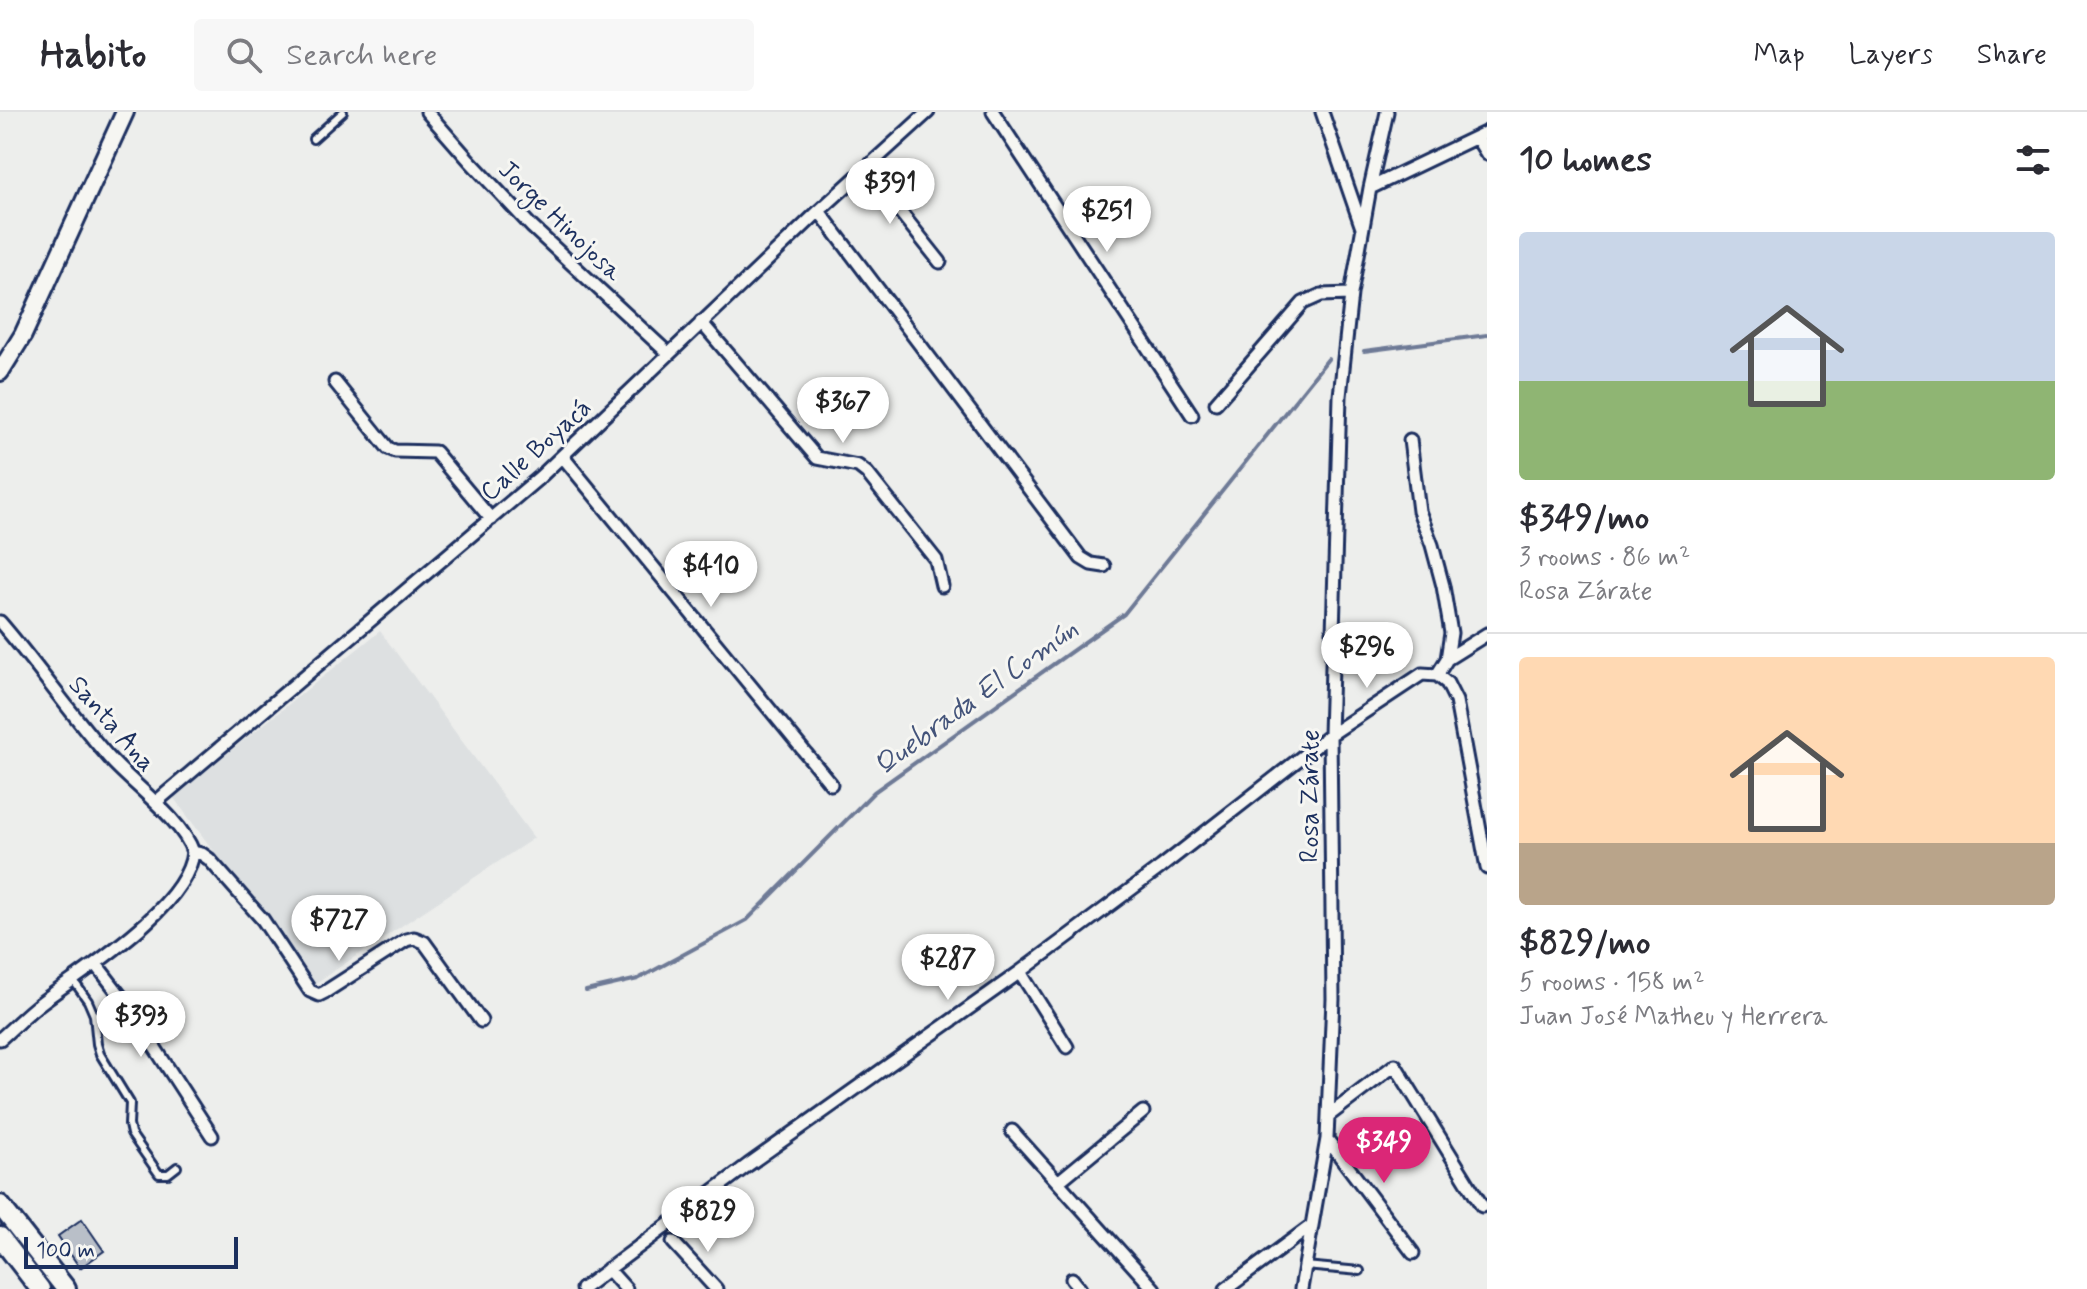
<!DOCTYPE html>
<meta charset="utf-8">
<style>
:root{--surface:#fff;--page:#f7f7f7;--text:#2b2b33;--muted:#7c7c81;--line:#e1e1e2;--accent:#db2777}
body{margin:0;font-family:Mynerve,sans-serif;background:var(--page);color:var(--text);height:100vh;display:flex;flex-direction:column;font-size:30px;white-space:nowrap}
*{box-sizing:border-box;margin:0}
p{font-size:26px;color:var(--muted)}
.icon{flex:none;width:44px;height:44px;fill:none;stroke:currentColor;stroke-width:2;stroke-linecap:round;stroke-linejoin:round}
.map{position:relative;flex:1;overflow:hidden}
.side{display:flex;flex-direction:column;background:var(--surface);width:600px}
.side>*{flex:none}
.scale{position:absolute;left:24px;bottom:20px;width:214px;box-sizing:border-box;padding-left:8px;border:4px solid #1b2f5e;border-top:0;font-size:22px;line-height:28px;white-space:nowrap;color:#1b2f5e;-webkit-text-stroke:6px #f6f6f2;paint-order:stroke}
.price{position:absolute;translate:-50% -68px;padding:0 18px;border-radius:28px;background:#fff;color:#222;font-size:26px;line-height:52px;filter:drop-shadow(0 2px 4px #0008)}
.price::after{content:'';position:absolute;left:50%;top:48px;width:24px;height:18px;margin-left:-12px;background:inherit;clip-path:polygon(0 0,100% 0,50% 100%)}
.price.current{background:var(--accent);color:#fff}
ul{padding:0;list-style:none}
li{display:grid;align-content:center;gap:16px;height:424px;padding:0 32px}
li+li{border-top:2px solid var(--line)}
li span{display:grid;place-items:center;height:248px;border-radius:8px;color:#555}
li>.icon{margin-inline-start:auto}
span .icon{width:144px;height:144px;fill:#fffc;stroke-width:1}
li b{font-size:34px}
h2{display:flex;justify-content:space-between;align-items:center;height:96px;padding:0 32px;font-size:34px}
header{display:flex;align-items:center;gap:48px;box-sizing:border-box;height:112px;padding:0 40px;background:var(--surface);border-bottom:2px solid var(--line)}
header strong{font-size:38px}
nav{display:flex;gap:44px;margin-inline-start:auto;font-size:28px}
.search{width:560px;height:72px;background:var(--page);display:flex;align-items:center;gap:20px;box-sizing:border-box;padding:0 28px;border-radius:8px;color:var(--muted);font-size:30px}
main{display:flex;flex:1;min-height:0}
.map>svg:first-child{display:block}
.built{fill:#dde0e1}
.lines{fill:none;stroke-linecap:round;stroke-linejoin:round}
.stream{stroke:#6e7a96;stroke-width:4}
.building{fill:#b9bfc8;stroke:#1b2f5e;stroke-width:2}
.lane-casing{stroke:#1b2f5e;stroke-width:12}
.street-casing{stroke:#1b2f5e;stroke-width:17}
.secondary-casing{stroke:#1b2f5e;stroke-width:22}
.primary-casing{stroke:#1b2f5e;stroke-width:24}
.lane{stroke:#f6f6f2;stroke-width:6}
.street{stroke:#f6f6f2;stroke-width:11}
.secondary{stroke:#f6f6f2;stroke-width:16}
.primary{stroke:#f6f6f2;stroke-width:18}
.labels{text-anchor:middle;stroke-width:6;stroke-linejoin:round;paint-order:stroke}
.street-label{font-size:26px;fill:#1b2f5e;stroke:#f6f6f2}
.water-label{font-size:28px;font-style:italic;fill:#44547a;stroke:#f6f6f2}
</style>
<header>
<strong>Habito</strong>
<div class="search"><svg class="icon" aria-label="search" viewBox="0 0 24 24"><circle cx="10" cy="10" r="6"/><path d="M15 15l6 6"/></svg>Search here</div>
<nav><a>Map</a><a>Layers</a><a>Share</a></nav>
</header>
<main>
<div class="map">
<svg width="1487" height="1177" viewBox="0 0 1487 1177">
<rect width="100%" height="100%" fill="#edeeec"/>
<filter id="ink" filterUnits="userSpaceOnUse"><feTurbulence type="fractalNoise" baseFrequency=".0125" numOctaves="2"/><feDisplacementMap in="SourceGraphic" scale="16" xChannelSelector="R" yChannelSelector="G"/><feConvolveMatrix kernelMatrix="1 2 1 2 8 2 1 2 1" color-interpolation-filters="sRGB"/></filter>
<g filter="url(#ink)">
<path class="built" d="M380 519 534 726 314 872 173 685Z"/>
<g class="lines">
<path class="stream" d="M1364 239 1487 223
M586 879 638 867 747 808 874 680 1124 502 1328 247"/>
</g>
<path class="building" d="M82 1107 104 1139 80 1156 58 1124Z"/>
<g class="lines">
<g class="lane-casing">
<path id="lane" d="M313 27 343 0
M73 868 88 889 94 903 97 932 100 942 130 991 129 1013 131 1022 159 1062H168L177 1055
M1305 1154 1360 1159"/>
</g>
<g class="street-casing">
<path id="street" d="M427 0 469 48 532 115 669 242
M993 0 1192 303
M1322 0 1362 116
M1477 26 1487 42
M866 57 940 150
M1370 76 1487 20
M819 99 1081 446 1091 452 1104 454
M701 210 817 346 858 354 867 361 936 448 942 474
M335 270 388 336 395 339 435 340 491 407
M1216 291 1303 191 1321 183 1351 182
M1410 328 1419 399 1432 433 1443 474 1451 521 1447 547
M563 345 831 672
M0 510C39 555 72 604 112 649 135 674 183 709 193 740
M1437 563 1447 571 1456 589 1487 756
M1437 563 1447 547 1487 522
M156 690 540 365 819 99 928 0
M193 740 202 742 209 747 263 808 310 879 319 883 325 880 406 828 414 826 424 830 481 909
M96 852 126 891 212 1024
M1020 860 1067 935
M0 927C14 915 27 901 42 890 83 859 188 795 193 740
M1328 1004 1395 953 1482 1094
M1012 1019 1154 1177
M1327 1027 1413 1141
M1058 1070 1143 1000
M673 1130 716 1177
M608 1157 626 1177
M1072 1167 1080 1177
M582 1177 748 1053 1020 860 1161 755 1330 623 1422 562 1437 563
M1226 1177 1311 1114
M1301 1177 1327 1027 1333 887 1330 623 1340 284 1351 182 1370 76 1387 0"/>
</g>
<g class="secondary-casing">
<path id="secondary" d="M0 260 23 223 125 0"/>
</g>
<g class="primary-casing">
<path id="primary" d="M0 1093 66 1177
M0 1125 40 1177"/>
</g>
<use href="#lane" class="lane"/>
<use href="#street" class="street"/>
<use href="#secondary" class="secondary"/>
<use href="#primary" class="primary"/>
</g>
</g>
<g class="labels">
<g class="street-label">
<text transform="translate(561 108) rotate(44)" y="9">Jorge Hinojosa</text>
<text transform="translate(535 337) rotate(-42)" y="9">Calle Boyacá</text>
<text transform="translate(113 611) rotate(49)" y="9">Santa Ana</text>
<text transform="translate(1309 684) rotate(-90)" y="9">Rosa Zárate</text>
</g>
<g class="water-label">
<text transform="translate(975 584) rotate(-36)" y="10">Quebrada El Común</text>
</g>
</g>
</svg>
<div class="scale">100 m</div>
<b class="price" style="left:890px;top:114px">$391</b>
<b class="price" style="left:1107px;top:142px">$251</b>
<b class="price" style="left:843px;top:333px">$367</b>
<b class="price" style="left:711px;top:497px">$410</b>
<b class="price" style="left:1367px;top:578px">$296</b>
<b class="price" style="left:339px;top:851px">$727</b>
<b class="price" style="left:948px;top:890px">$287</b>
<b class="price" style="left:141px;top:947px">$393</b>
<b class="price current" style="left:1384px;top:1073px">$349</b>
<b class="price" style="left:708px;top:1142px">$829</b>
</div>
<section class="side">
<h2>10 homes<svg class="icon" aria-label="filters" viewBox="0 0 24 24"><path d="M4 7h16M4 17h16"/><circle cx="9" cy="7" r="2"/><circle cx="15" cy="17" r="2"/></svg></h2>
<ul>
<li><span style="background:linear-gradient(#c9d6e8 60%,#8fb573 0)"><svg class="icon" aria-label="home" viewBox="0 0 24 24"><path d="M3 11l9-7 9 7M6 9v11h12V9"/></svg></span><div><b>$349/mo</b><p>3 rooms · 86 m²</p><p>Rosa Zárate</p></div></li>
<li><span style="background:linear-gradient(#ffd9b3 75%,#b9a48a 0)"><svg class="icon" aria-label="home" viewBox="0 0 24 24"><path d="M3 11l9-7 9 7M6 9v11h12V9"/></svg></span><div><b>$829/mo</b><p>5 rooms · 158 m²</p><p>Juan José Matheu y Herrera</p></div></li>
</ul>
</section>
</main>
